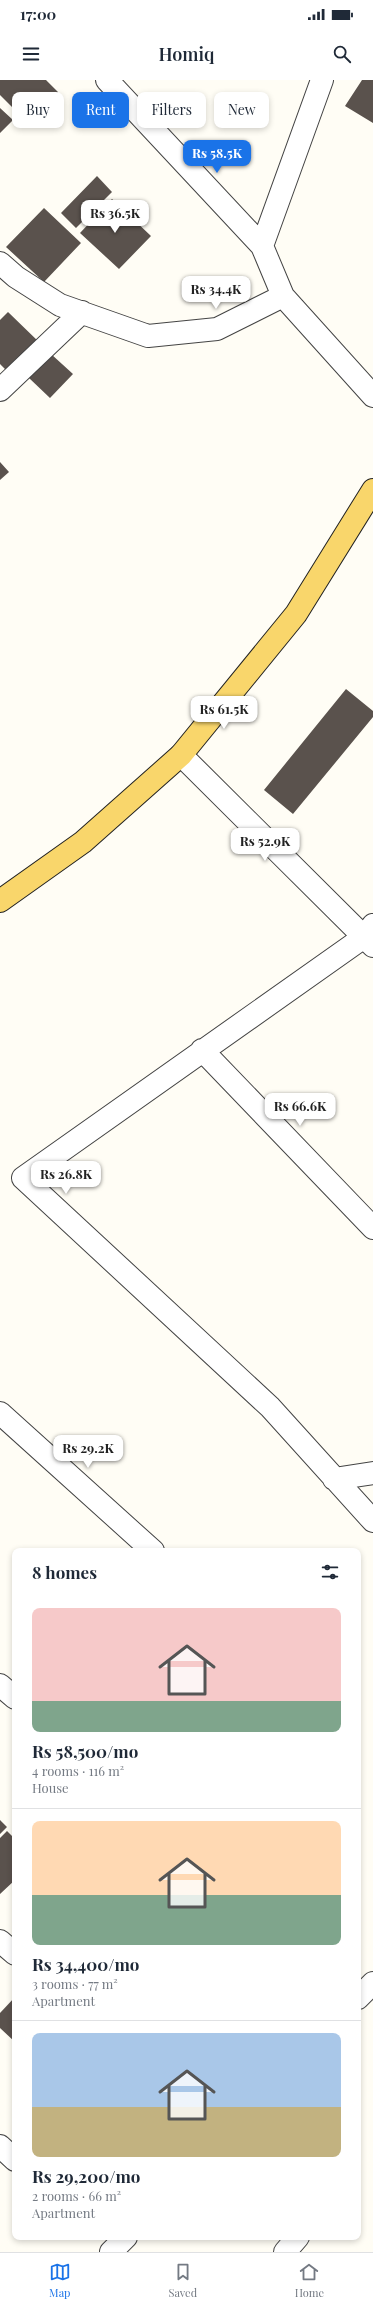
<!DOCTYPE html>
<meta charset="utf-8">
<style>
:root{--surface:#fff;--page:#f2f2f3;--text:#1f2937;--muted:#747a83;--line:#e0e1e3;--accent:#1a73e8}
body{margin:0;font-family:"Playfair Display",serif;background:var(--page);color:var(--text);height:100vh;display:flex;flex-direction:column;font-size:15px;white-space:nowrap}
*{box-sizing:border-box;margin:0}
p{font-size:13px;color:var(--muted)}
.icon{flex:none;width:22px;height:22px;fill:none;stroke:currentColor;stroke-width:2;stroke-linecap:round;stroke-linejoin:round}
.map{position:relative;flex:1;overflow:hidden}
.sheet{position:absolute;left:12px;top:1468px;width:349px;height:692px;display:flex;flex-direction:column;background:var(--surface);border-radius:8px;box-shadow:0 2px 6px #0003}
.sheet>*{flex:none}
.hud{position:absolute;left:12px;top:12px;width:349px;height:36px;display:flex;gap:8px}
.price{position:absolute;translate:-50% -34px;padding:0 9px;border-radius:8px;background:#fff;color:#222;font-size:13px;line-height:26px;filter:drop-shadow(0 1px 2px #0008)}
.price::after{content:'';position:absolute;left:50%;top:24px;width:12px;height:9px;margin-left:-6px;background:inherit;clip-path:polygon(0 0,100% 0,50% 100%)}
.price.current{background:var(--accent);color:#fff}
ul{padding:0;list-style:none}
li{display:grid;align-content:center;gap:8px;height:212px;padding:0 20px}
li+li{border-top:1px solid var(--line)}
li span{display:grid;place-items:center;height:124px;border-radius:8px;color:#555}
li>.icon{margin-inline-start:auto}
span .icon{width:72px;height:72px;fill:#fffc;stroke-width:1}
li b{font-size:17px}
h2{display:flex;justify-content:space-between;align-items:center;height:48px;padding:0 20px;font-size:17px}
.pill{padding:0 14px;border-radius:8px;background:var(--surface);box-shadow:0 2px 6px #0003;font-size:14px;line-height:36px}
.pill.current{background:var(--accent);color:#fff}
.status{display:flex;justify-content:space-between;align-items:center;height:28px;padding:0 20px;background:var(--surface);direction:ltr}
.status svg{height:11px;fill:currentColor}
header{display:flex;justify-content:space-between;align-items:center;height:52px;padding:0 20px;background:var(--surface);font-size:18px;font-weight:600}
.dock{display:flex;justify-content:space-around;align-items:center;height:56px;border-top:1px solid var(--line);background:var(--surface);font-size:11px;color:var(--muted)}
.dock a{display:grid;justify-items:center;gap:2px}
.dock .current{color:var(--accent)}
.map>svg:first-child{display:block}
.building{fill:#5a524d}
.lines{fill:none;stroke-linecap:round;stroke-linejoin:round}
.minor-casing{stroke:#444;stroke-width:24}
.major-casing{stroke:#222;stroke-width:24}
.minor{stroke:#fff;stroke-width:22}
.major{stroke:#f9d66b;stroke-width:22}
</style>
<div class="status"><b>17:00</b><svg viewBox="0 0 49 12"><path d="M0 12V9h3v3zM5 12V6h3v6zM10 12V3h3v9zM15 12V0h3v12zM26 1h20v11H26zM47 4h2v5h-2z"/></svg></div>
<header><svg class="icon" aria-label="menu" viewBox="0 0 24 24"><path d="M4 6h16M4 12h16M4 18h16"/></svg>Homiq<svg class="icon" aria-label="search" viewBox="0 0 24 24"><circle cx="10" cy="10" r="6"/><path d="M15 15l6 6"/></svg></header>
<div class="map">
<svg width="373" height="2172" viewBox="0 0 373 2172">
<rect width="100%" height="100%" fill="#fffdf5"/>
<path class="building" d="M0 0H46L58 12 28 43 0 15Z
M362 0H373V43L345 26Z
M0 28 13 40 0 53Z
M97 96 112 112 76 148 61 133Z
M112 119 151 156 119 189 80 153Z
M44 128 81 163 44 202 6 167Z
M8 232 40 263 10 294 0 284V240Z
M51 274 73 294 50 318 29 298Z
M0 382 9 392 0 400Z
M346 609 373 631V637L293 734 264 710Z
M0 1740 7 1747 0 1754Z
M7 1751 15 1759V1800L0 1814V1758Z
M15 1917V1962L0 1948V1933Z"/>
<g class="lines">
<g class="minor-casing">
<path id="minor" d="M107 0 262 166 283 216
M262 166 322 0
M0 183 16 197 60 225 148 256 217 249 283 216 373 316
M0 310 82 232
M181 675 373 866
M373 845 364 857 23 1098 270 1327 373 1441
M202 970 373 1148
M0 1333 153 1471
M334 1399 373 1393
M0 1605 15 1618
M0 1861 15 1874
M358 1918 373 1903
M0 2066 15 2080
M111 2172 126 2157
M285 2172 298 2157"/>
</g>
<g class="major-casing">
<path id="major" d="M0 821 83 762 181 675 296 534 373 410"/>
</g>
<use href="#minor" class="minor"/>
<use href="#major" class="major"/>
</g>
</svg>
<b class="price current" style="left:217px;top:94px">Rs 58.5K</b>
<b class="price" style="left:115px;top:154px">Rs 36.5K</b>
<b class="price" style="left:216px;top:230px">Rs 34.4K</b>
<b class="price" style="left:224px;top:650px">Rs 61.5K</b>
<b class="price" style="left:265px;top:782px">Rs 52.9K</b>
<b class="price" style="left:300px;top:1047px">Rs 66.6K</b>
<b class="price" style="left:66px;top:1115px">Rs 26.8K</b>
<b class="price" style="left:88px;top:1389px">Rs 29.2K</b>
<div class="hud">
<a class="pill">Buy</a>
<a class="pill current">Rent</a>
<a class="pill">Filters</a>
<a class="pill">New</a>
</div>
<section class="sheet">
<h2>8 homes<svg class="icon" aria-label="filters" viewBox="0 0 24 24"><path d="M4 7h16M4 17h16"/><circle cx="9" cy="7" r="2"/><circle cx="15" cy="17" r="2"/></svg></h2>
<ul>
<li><span style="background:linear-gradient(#f6c9c9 75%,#7fa58c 0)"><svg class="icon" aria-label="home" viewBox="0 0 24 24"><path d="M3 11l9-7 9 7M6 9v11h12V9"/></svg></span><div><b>Rs 58,500/mo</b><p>4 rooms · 116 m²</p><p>House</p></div></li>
<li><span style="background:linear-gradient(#ffd9b3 60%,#7fa58c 0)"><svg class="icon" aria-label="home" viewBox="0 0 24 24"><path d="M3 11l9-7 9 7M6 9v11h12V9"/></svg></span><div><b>Rs 34,400/mo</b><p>3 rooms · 77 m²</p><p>Apartment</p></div></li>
<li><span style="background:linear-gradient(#a9c7e8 60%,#c2b280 0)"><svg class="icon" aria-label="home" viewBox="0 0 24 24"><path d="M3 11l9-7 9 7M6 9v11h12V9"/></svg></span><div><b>Rs 29,200/mo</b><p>2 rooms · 66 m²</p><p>Apartment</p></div></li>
</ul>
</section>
</div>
<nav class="dock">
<a class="current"><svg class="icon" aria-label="map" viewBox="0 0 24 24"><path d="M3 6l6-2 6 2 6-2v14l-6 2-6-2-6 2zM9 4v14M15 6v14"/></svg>Map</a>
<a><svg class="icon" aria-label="saved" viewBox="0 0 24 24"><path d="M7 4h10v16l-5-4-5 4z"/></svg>Saved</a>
<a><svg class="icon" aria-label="home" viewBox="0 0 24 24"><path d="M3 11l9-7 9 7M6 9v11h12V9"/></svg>Home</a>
</nav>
